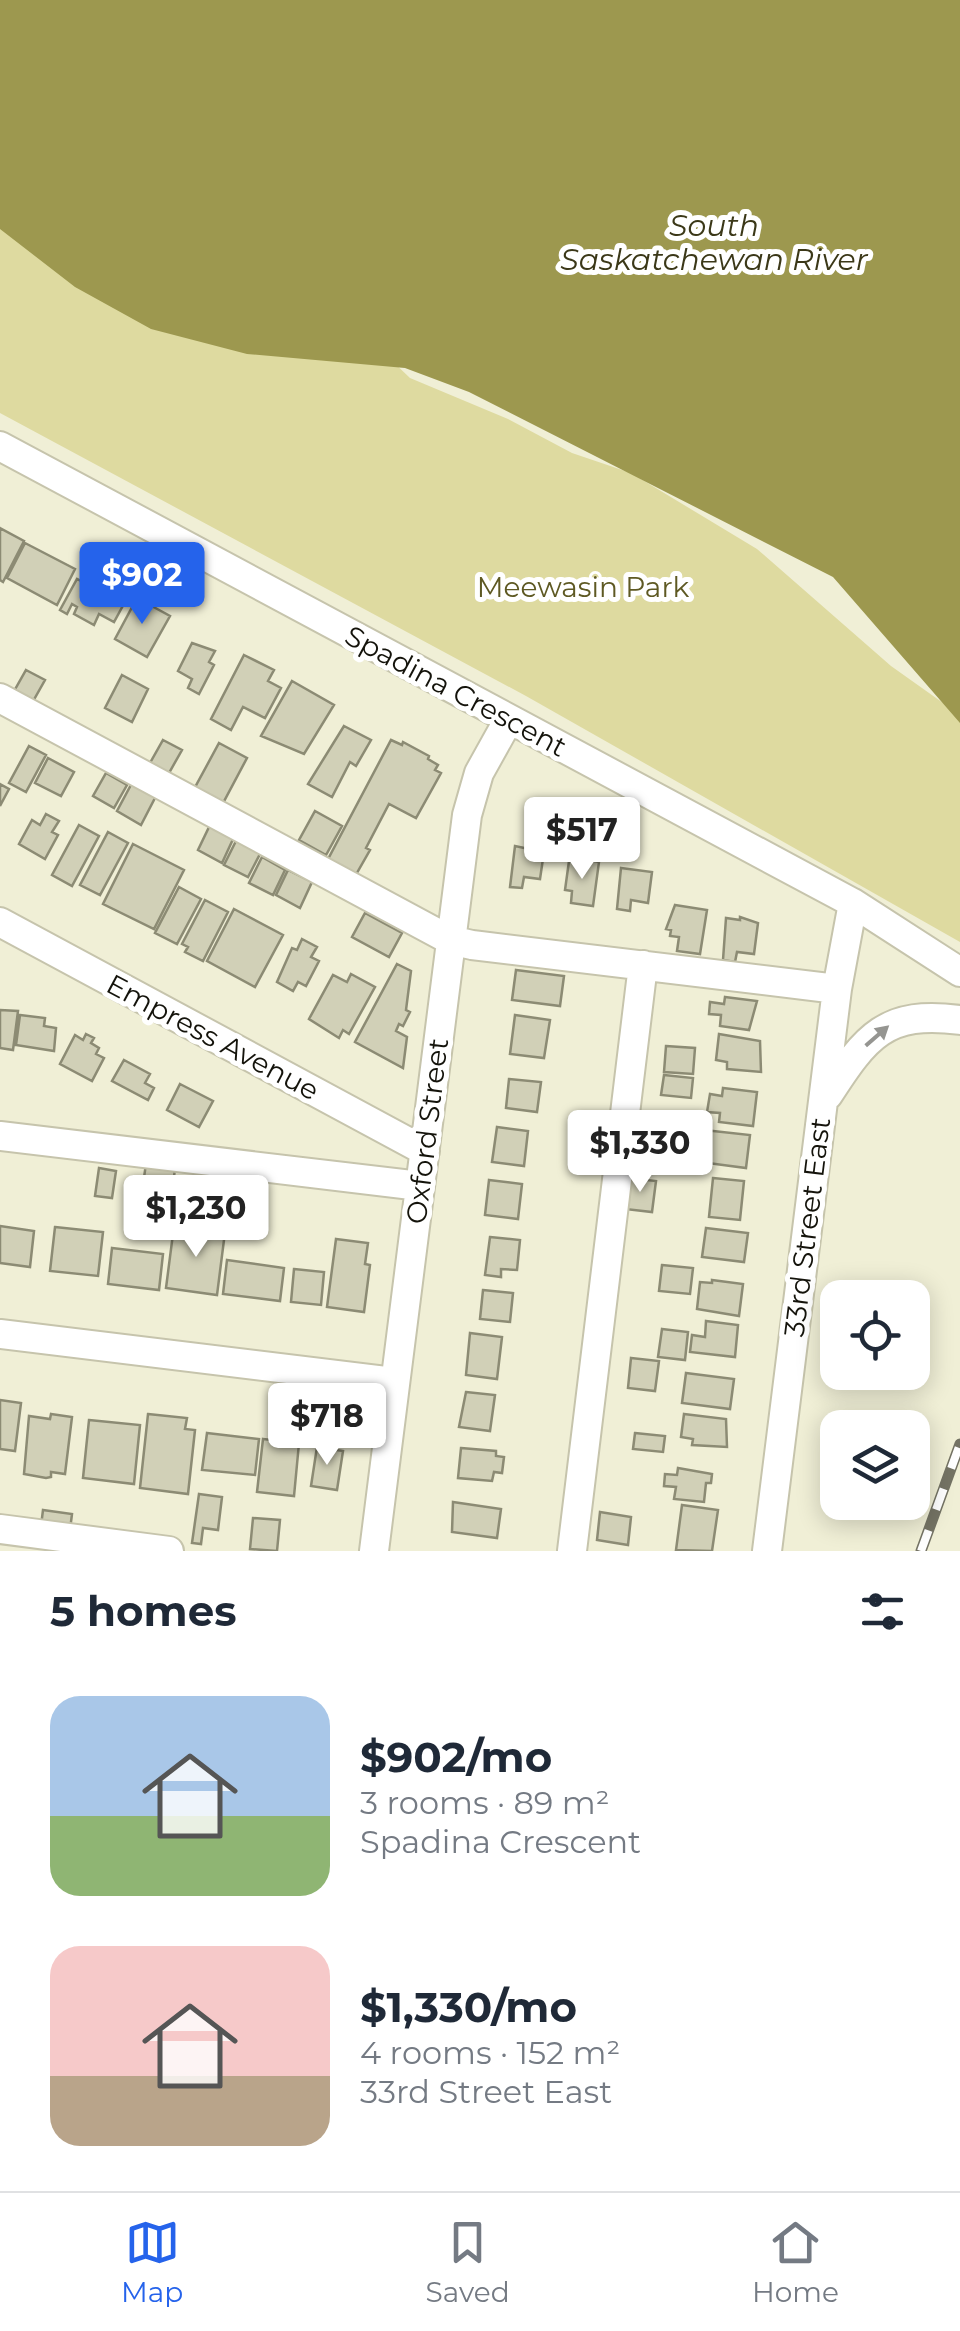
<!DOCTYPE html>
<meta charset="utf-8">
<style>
:root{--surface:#fff;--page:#f2f2f3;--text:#1f2937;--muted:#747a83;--line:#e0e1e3;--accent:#2563eb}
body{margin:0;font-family:Montserrat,sans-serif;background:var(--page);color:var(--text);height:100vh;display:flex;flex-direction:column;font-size:38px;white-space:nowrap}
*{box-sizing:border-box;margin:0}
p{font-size:32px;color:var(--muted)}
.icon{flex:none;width:55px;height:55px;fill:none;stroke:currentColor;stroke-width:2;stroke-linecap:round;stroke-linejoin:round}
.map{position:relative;height:1551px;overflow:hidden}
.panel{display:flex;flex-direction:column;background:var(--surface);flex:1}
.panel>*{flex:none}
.buttons{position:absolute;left:820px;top:1280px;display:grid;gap:20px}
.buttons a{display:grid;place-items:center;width:110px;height:110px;border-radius:20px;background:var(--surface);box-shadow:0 5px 25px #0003;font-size:50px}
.price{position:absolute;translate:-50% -85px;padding:0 22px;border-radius:10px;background:#fff;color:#222;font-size:32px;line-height:65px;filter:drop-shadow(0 2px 5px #0008)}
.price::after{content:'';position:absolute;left:50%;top:60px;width:30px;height:22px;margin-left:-15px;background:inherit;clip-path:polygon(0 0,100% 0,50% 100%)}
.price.active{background:var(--accent);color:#fff}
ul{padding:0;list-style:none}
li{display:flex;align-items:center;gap:30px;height:250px;padding:0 50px}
li span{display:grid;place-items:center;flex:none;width:280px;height:200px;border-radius:30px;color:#555}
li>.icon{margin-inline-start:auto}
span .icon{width:120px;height:120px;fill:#fffc;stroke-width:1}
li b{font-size:42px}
h2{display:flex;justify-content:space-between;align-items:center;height:120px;padding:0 50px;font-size:42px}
.tab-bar{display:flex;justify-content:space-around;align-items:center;height:140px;border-top:2px solid var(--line);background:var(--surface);font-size:28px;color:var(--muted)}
.tab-bar a{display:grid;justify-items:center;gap:5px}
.tab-bar .active{color:var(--accent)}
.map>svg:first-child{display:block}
.green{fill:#dedaa0}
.water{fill:#9d984f}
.building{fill:#d1d0b7;stroke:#8c8b74;stroke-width:2.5}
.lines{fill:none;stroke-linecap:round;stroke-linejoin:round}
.minor-casing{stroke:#c6c4ac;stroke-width:32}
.minor{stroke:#fff;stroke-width:28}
.rail-casing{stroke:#747364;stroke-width:11}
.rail{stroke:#fff;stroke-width:8;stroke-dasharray:22;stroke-linecap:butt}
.oneway{fill:#959591}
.labels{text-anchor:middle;stroke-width:10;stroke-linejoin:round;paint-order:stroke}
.park-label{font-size:28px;fill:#5e5923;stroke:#fff}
.street-label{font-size:28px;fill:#14130b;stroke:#fff}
.water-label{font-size:30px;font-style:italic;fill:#3b3818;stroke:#fff}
</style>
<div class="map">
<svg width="960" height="1551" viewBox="0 0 960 1551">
<rect width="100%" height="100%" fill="#f0efd6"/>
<path class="green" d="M0 183 388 357 410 378 508 419 572 453 631 473 757 549 891 666 960 715V942L526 696 0 413Z"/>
<path class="water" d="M0 0H960V723L833 577 469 392 405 368 247 354 151 329 75 287 0 229Z"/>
<path class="building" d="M0 528 24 541 3 582 0 580Z
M25 543 75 569 57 605 7 578Z
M93 577 110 586 113 580 121 584 119 596 126 600 114 622 99 614 94 625 74 614 77 607 72 604 67 614 60 610 77 579 89 585Z
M137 598 170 616 147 657 115 639Z
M192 643 215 651 209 662 214 665 199 694 188 688 192 679 178 671Z
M244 655 274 670 268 681 281 688 265 718 243 707 231 730 211 719Z
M26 670 45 680 32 703 13 693Z
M122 675 148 689 132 722 105 708Z
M292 681 334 705 304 754 261 736Z
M344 726 371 740 356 766 350 762 332 797 308 784Z
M163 740 182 750 169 773 150 763Z
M391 740 402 745 403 742 429 756 428 759 438 765 435 770 441 773 416 818 389 804 366 848 370 850 354 878 326 863Z
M219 743 247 758 222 805 193 791Z
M29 746 46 755 26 792 9 783Z
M48 758 74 772 61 796 35 783Z
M106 773 127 785 114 808 93 796Z
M132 783 156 796 141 825 117 811Z
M0 784 9 789 0 806Z
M315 811 342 826 326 855 299 840Z
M46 814 59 821 52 832 58 835 45 859 19 844 32 820 40 825Z
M533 820 562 825 558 854 544 852 540 879 524 877 522 888 510 887 515 846 529 849Z
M79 825 99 836 72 886 52 875Z
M210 825 234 837 222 863 198 850Z
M108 832 128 843 100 895 80 885Z
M237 839 261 852 248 877 224 865Z
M133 844 184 870 154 929 103 904Z
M262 857 285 870 273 895 249 883Z
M590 860 599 862 593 906 571 903 572 891 565 890 569 861 590 864Z
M621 868 652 872 648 903 631 900 630 911 617 909Z
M288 870 312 882 300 908 276 895Z
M179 887 201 899 177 944 155 933Z
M205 900 228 912 203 961 185 952 188 947 182 944Z
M675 905 707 910 700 954 677 951 679 937 670 936 671 930 666 929Z
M234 909 283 935 255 987 207 961Z
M365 913 402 933 389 957 352 937Z
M740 917 758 923 754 954 737 952 735 962 723 960 726 918 740 920Z
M302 939 317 947 311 957 319 961 306 986 298 982 293 991 277 982 292 948 297 950Z
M397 964 411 971 406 1010 410 1012 403 1026 399 1024 396 1031 407 1037 403 1068 355 1042Z
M516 970 564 976 560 1006 512 1000Z
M351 974 375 987 349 1034 343 1030 339 1038 309 1019 333 975 347 982Z
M725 997 757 1001 749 1030 720 1026 721 1015 709 1014 710 1002 724 1004Z
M0 1010 18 1011 13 1050 0 1048Z
M20 1015 45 1018 44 1026 56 1028 54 1051 16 1045Z
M515 1015 550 1020 544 1058 510 1054Z
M86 1034 94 1038 91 1043 99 1048 96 1054 104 1058 92 1081 60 1064 75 1035 83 1040Z
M719 1034 760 1041 761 1072 727 1069V1062L716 1060Z
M666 1046 695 1048 693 1074 664 1072Z
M124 1060 150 1074 145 1083 154 1088 148 1100 112 1081Z
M664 1075 693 1078 691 1098 661 1095Z
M509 1079 541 1082 537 1112 506 1108Z
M180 1084 213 1101 199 1127 167 1110Z
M723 1088 757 1092 753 1126 719 1122 720 1113 707 1112 710 1094 722 1096Z
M497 1127 528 1131 524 1166 492 1162Z
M704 1130 750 1135 746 1168 700 1162Z
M645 1137 678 1141 675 1169 642 1166Z
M146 1164 175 1168 172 1195 142 1191Z
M99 1168 116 1171 112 1198 95 1196Z
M628 1178 656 1181 652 1212 625 1209Z
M713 1178 744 1181 740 1220 709 1217Z
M489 1180 522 1184 518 1219 485 1215Z
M236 1194 265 1198 260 1234 231 1230Z
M0 1226 34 1231 30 1267 0 1263Z
M174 1226 225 1232 217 1295 166 1288Z
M55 1227 103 1232 98 1276 50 1271Z
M706 1228 748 1233 744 1262 702 1257Z
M490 1237 520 1240 517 1270 501 1269V1277L485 1275Z
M336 1239 368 1243 365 1264 370 1265 364 1312 327 1307Z
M112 1248 163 1254 159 1290 108 1284Z
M227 1260 284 1268 280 1301 223 1294Z
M662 1265 693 1268 690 1294 659 1291Z
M294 1269 324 1272 321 1305 291 1302Z
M712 1280 743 1284 739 1316 697 1309 700 1282 712 1283Z
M483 1290 513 1293 510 1322 480 1319Z
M706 1321 738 1325 735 1357 690 1352 692 1335 705 1337Z
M662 1329 688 1332 685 1360 658 1357Z
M470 1333 502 1337 497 1379 466 1375Z
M631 1358 659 1361 655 1391 628 1388Z
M686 1373 734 1379 730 1409 682 1403Z
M466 1392 495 1395 490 1431 459 1427Z
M0 1400 21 1403 15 1451 0 1449Z
M51 1414 72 1417 65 1474 51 1472V1477L46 1478 24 1474 29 1416 50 1419Z
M148 1414 187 1418 185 1429 195 1430 188 1494 140 1488Z
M684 1414 726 1419 727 1447 692 1445 693 1439 681 1437Z
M89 1420 140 1425 134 1484 83 1478Z
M207 1433 259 1439 255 1475 202 1470Z
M635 1433 665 1436 663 1452 633 1449Z
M263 1439 299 1443 294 1496 257 1492Z
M317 1447 343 1451 337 1490 311 1486Z
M461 1448 496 1451V1456L504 1457 502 1473 494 1472 492 1481 458 1478Z
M678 1468 712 1474 711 1483H706L704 1502 674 1499 676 1487 664 1486 665 1474 677 1475Z
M199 1494 222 1497 218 1530 203 1528 201 1544 192 1543Z
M453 1502 501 1509 497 1538 452 1532Z
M682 1505 718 1510 712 1551 676 1550Z
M43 1510 72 1514 70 1530 41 1526Z
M600 1512 631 1517 628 1545 597 1540Z
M253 1518 280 1520 277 1551 250 1549Z"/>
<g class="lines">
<g class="minor-casing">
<path id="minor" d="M0 446 853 903 960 972
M0 698 450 940 472 945 837 989
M0 922 425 1151
M828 1095C866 1036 886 1010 960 1020
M0 1136 420 1186
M0 1334 394 1382
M0 1529 169 1551
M374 1551 467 815 479 773 509 719
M572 1551 643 965
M767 1551 837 989 853 903"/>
</g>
<use href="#minor" class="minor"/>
<g class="rail-casing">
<path id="rail" d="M921 1551 960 1444"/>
</g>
<use href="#rail" class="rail"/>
</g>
<defs><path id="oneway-solid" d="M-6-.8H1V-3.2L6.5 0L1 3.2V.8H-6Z" transform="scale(2.5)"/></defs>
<use class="oneway" href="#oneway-solid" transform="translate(877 1036) rotate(-41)"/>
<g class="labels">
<g class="park-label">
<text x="583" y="597">Meewasin Park</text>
</g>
<g class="street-label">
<text transform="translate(456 691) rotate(28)" y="10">Spadina Crescent</text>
<text transform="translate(213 1037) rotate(28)" y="10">Empress Avenue</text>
<text transform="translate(427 1131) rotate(-83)" y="10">Oxford Street</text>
<text transform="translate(807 1227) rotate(-83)" y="10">33rd Street East</text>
</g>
<g class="water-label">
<text x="714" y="236">South<tspan x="714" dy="34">Saskatchewan River</tspan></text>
</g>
</g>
</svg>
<div class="buttons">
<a><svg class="icon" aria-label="locate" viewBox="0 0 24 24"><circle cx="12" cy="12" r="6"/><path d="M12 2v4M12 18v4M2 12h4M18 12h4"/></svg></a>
<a><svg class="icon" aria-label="layers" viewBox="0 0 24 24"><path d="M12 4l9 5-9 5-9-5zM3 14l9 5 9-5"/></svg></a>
</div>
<b class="price active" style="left:142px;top:627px">$902</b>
<b class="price" style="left:582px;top:882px">$517</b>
<b class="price" style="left:640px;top:1195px">$1,330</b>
<b class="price" style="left:196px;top:1260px">$1,230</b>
<b class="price" style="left:327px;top:1468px">$718</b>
</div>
<section class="panel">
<h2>5 homes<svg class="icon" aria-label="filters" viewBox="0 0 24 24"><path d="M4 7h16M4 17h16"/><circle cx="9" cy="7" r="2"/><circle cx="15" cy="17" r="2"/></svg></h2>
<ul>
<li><span style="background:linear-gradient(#a9c7e8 60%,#8fb573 0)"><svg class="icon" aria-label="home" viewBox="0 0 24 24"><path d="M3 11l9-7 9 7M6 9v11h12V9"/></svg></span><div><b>$902/mo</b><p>3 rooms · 89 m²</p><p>Spadina Crescent</p></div></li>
<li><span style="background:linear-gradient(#f6c9c9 65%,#b9a48a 0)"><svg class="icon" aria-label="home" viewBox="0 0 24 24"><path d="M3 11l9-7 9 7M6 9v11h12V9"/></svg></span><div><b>$1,330/mo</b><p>4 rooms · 152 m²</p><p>33rd Street East</p></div></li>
</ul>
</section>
<nav class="tab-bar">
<a class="active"><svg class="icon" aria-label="map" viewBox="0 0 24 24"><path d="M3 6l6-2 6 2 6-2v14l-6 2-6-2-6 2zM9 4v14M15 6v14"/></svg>Map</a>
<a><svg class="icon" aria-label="saved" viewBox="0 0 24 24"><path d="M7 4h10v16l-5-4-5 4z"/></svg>Saved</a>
<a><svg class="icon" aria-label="home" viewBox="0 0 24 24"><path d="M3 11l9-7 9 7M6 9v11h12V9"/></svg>Home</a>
</nav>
